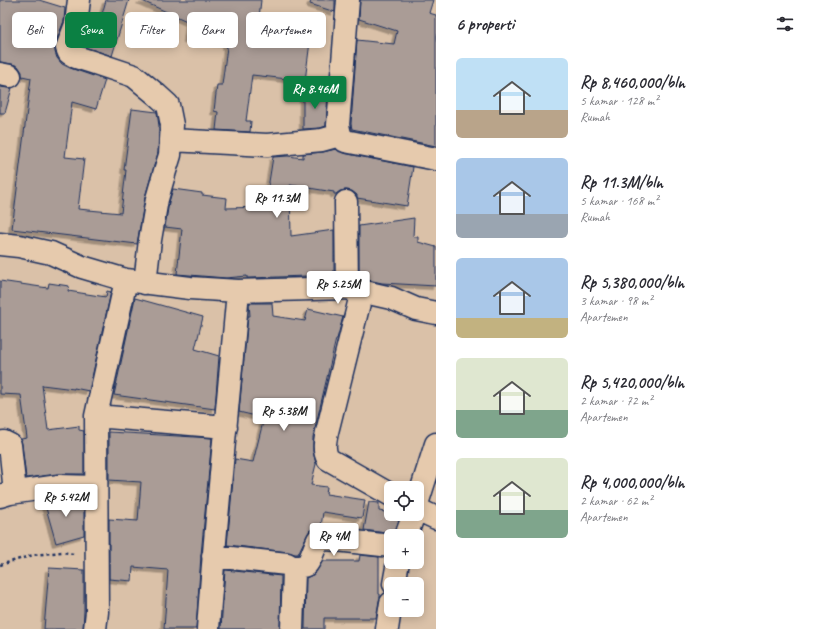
<!DOCTYPE html>
<html lang="id">
<meta charset="utf-8">
<style>
:root{--surface:#fff;--page:#f7f7f7;--text:#2b2b33;--muted:#7c7c81;--accent:#0b8043}
body{margin:0;font-family:Caveat,sans-serif;background:var(--page);color:var(--text);height:100vh;display:flex;flex-direction:column;font-size:15px;white-space:nowrap}
*{box-sizing:border-box;margin:0}
p{font-size:13px;color:var(--muted)}
.icon{flex:none;width:22px;height:22px;fill:none;stroke:currentColor;stroke-width:2;stroke-linecap:round;stroke-linejoin:round}
.map{position:relative;flex:1;overflow:hidden}
.sheet{display:flex;flex-direction:column;background:var(--surface);width:380px}
.sheet>*{flex:none}
.guide{position:absolute;left:12px;top:12px;width:364px;height:36px;display:flex;gap:8px}
.tools{position:absolute;left:384px;top:481px;display:grid;gap:8px}
.tools a{display:grid;place-items:center;width:40px;height:40px;border-radius:6px;background:var(--surface);box-shadow:0 2px 10px #0003;font-size:20px}
.price{position:absolute;translate:-50% -34px;padding:0 9px;border-radius:4px;background:#fff;color:#222;font-size:13px;line-height:26px;filter:drop-shadow(0 1px 2px #0008)}
.price::after{content:'';position:absolute;left:50%;top:24px;width:12px;height:9px;margin-left:-6px;background:inherit;clip-path:polygon(0 0,100% 0,50% 100%)}
.price.selected{background:var(--accent);color:#fff}
ul{padding:0;list-style:none}
li{display:flex;align-items:center;gap:12px;height:100px;padding:0 20px}
li span{display:grid;place-items:center;flex:none;width:112px;height:80px;border-radius:6px;color:#555}
li>.icon{margin-inline-start:auto}
span .icon{width:48px;height:48px;fill:#fffc;stroke-width:1}
li b{font-size:17px}
h2{display:flex;justify-content:space-between;align-items:center;height:48px;padding:0 20px;font-size:17px}
.tag{padding:0 14px;border-radius:6px;background:var(--surface);box-shadow:0 2px 10px #0003;font-size:14px;line-height:36px}
.tag.selected{background:var(--accent);color:#fff}
main{display:flex;flex:1;min-height:0}
.map>svg:first-child{display:block}
.building{fill:#aa9c96;stroke:#1b2f5e;filter:url(#shadow)}
.lines{fill:none;stroke-linecap:round;stroke-linejoin:round}
.minor-casing{stroke:#1b2f5e;stroke-width:25}
.path{stroke:#1b2f5e;stroke-width:2.5;stroke-dasharray:3 3;stroke-linecap:butt}
.minor{stroke:#e6caad;stroke-width:22}
</style>
<main>
<div class="map">
<svg width="436" height="629" viewBox="0 0 436 629">
<defs>
<filter id="shadow"><feDropShadow dx="-3.5" dy="3.5" stdDeviation="0" flood-color="#0004"/></filter>
</defs>
<rect width="100%" height="100%" fill="#dac1a8"/>
<filter id="ink" filterUnits="userSpaceOnUse"><feTurbulence type="fractalNoise" baseFrequency=".025" numOctaves="2"/><feDisplacementMap in="SourceGraphic" scale="8" xChannelSelector="R" yChannelSelector="G"/><feConvolveMatrix kernelMatrix="1 2 1 2 8 2 1 2 1" color-interpolation-filters="sRGB"/></filter>
<g filter="url(#ink)">
<path class="building" d="M0 0H39L65 8 64 21 55 44V52L57 58 62 64 70 68 105 80 96 109 72 102 65 157 84 159 78 209 121 213 126 170H124L132 109 157 112 159 126 158 153 145 197 137 244 12 229 31 78 22 76V72L18 66 12 64 0 62Z
M106 0H129L112 56 81 46 88 28 90 15 101 18Z
M140 0H261L258 27 311 34 305 81 252 75 246 121H251L250 132 216 130 218 112 214 111 217 85H222L227 47H226L227 44 187 39 189 22Z
M311 0H335V12L310 4Z
M360 0H433L429 13 436 15V146L352 129 351 124 357 40 394 44 397 31 359 19Z
M0 87 8 88H12L5 113H0Z
M303 92H328L326 126 320 128 303 129Z
M336 149 343 153 413 167 407 206 357 198V195L352 191 346 190 340 191 336 194H334V192L290 185 291 236 334 230V275L249 278H247V276L226 278 177 274 182 229 165 227 169 202 173 189 202 193V195L227 198 226 208 265 207 273 157 288 156 303 158V154L323 152Z
M414 218 413 237H418V242L436 247V286L382 283 359 278V226Z
M0 281 48 288 49 283 69 286 68 291 106 297 107 291 111 292 89 391 74 388V389L42 385 48 430 79 426V430L84 431V474H57L26 478 22 444 21 439 27 438 21 395 0 394Z
M135 298 203 317 195 349 219 356 215 409 114 395Z
M249 303H272L273 316 305 321 308 309 343 317 337 339H336L313 437V451L316 464 311 485 327 487 326 494 365 500 362 518 323 512 321 527 316 528 310 530 307 535 298 554H295L288 552 227 545 235 459 253 462 264 418 239 412 248 316H250Z
M109 432 212 438 201 555 196 629H164L168 570 133 567 132 581 109 579V519L138 521 141 482 109 480Z
M60 499H84V535L56 543 44 501Z
M369 502 379 503V511L391 513V514H401L394 534 364 530Z
M360 555 379 557V594H380V597L379 601 376 618H324V629H305L306 578 315 573 323 561H359Z
M49 568 84 570V611L83 629H44Z
M225 570 281 576 280 629H221Z"/>
<g class="lines">
<g class="minor-casing">
<path id="minor" d="M79 0 76 24 67 48 69 53 76 57 92 62 134 76 157 95 168 105 172 125 170 155 165 171 157 199 150 240 145 283
M348 0 338 125 340 135 345 141 436 159
M0 74 10 76
M171 140 267 145 322 140 340 135
M346 202 347 288
M0 244 19 246 51 253 82 267 126 280 190 288 238 291 347 288 391 298 416 309 436 313
M362 291 327 432C325 442 323 450 328 459L391 495
M96 416 226 427
M0 443 4 442 10 445 15 492
M0 496 10 493 59 486 96 487
M417 504 436 444
M417 509 436 518
M406 536 414 514
M213 556 287 564 292 567 294 571 292 629
M292 567C296 567 302 567 306 565 310 562 315 546 318 540L328 539 391 546
M394 584 398 562
M95 629 97 612 96 416 126 280
M208 629C216 516 228 404 238 291
M387 629 391 603"/>
</g>
<path class="path" d="M0 565 33 555 62 552 74 554"/>
<use href="#minor" class="minor"/>
</g>
</g>
</svg>
<div class="tools">
<a><svg class="icon" aria-label="locate" viewBox="0 0 24 24"><circle cx="12" cy="12" r="6"/><path d="M12 2v4M12 18v4M2 12h4M18 12h4"/></svg></a>
<a>+</a>
<a>−</a>
</div>
<b class="price selected" style="left:315px;top:110px">Rp 8.46M</b>
<b class="price" style="left:277px;top:219px">Rp 11.3M</b>
<b class="price" style="left:338px;top:305px">Rp 5.25M</b>
<b class="price" style="left:284px;top:432px">Rp 5.38M</b>
<b class="price" style="left:66px;top:518px">Rp 5.42M</b>
<b class="price" style="left:334px;top:557px">Rp 4M</b>
<div class="guide">
<a class="tag">Beli</a>
<a class="tag selected">Sewa</a>
<a class="tag">Filter</a>
<a class="tag">Baru</a>
<a class="tag">Apartemen</a>
</div>
</div>
<section class="sheet">
<h2>6 properti<svg class="icon" aria-label="filters" viewBox="0 0 24 24"><path d="M4 7h16M4 17h16"/><circle cx="9" cy="7" r="2"/><circle cx="15" cy="17" r="2"/></svg></h2>
<ul>
<li><span style="background:linear-gradient(#bfe0f5 65%,#b9a48a 0)"><svg class="icon" aria-label="home" viewBox="0 0 24 24"><path d="M3 11l9-7 9 7M6 9v11h12V9"/></svg></span><div><b>Rp 8,460,000/bln</b><p>5 kamar · 128 m²</p><p>Rumah</p></div></li>
<li><span style="background:linear-gradient(#a9c7e8 70%,#9aa5b1 0)"><svg class="icon" aria-label="home" viewBox="0 0 24 24"><path d="M3 11l9-7 9 7M6 9v11h12V9"/></svg></span><div><b>Rp 11.3M/bln</b><p>5 kamar · 168 m²</p><p>Rumah</p></div></li>
<li><span style="background:linear-gradient(#a9c7e8 75%,#c2b280 0)"><svg class="icon" aria-label="home" viewBox="0 0 24 24"><path d="M3 11l9-7 9 7M6 9v11h12V9"/></svg></span><div><b>Rp 5,380,000/bln</b><p>3 kamar · 98 m²</p><p>Apartemen</p></div></li>
<li><span style="background:linear-gradient(#dfe7d0 65%,#7fa58c 0)"><svg class="icon" aria-label="home" viewBox="0 0 24 24"><path d="M3 11l9-7 9 7M6 9v11h12V9"/></svg></span><div><b>Rp 5,420,000/bln</b><p>2 kamar · 72 m²</p><p>Apartemen</p></div></li>
<li><span style="background:linear-gradient(#dfe7d0 65%,#7fa58c 0)"><svg class="icon" aria-label="home" viewBox="0 0 24 24"><path d="M3 11l9-7 9 7M6 9v11h12V9"/></svg></span><div><b>Rp 4,000,000/bln</b><p>2 kamar · 62 m²</p><p>Apartemen</p></div></li>
</ul>
</section>
</main>
